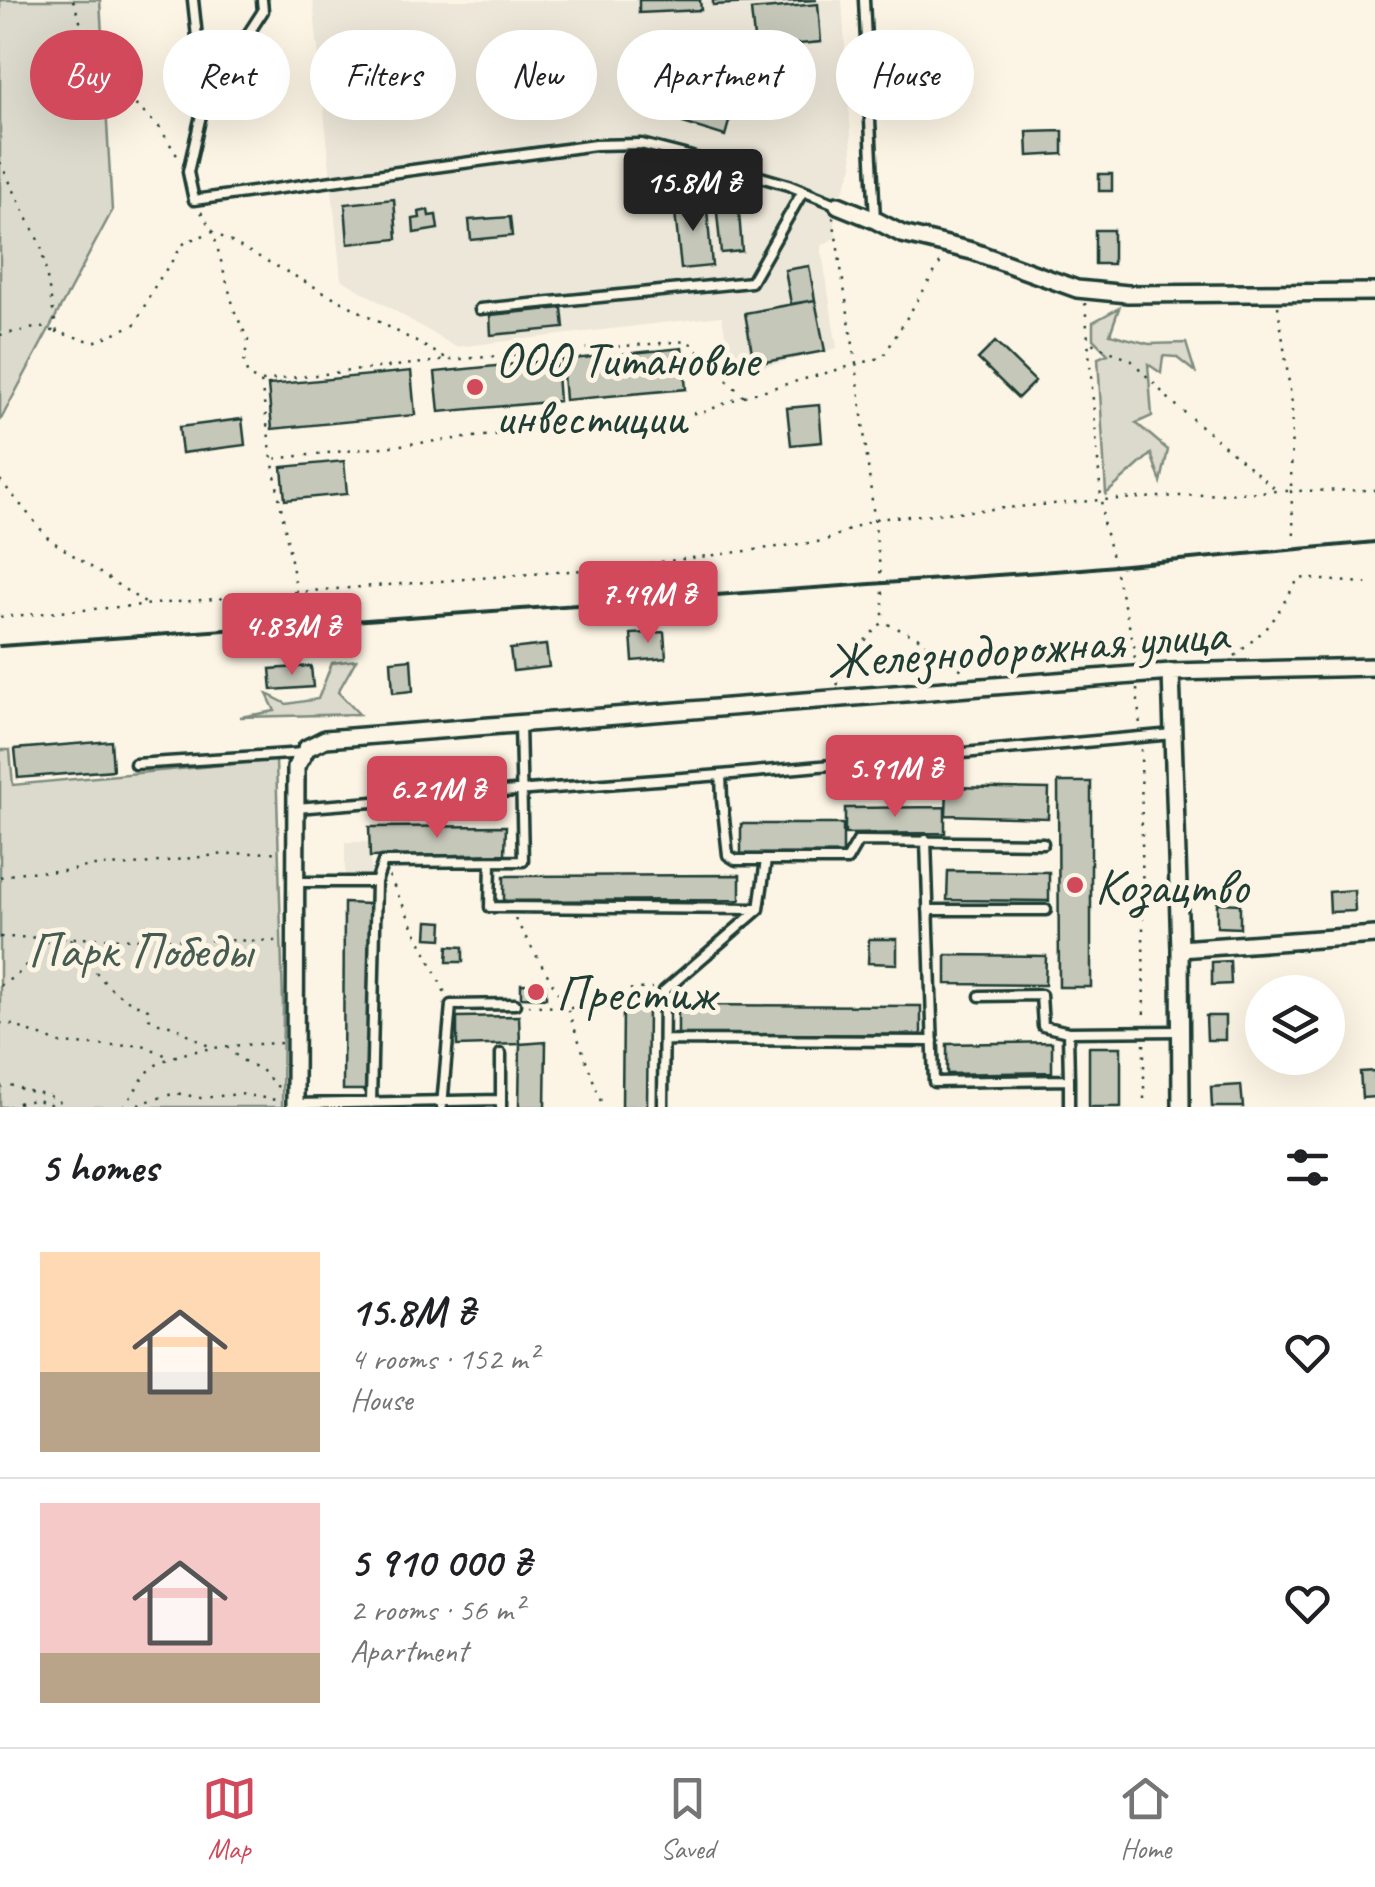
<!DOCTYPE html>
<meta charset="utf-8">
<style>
:root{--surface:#fff;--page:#f6f6f6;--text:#202124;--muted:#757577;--line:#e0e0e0;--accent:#d1495b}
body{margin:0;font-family:Caveat,sans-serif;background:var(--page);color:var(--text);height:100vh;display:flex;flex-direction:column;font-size:38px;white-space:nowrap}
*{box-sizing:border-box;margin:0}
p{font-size:32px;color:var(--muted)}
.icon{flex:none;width:55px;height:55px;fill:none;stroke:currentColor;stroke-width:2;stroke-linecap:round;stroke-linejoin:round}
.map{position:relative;height:1107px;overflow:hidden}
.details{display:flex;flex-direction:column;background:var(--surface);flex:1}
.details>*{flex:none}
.hud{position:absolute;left:30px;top:30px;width:1315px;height:90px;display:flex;gap:20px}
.buttons{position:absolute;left:1245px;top:975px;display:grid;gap:20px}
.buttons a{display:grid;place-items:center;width:100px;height:100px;border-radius:50%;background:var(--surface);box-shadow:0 10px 40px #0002;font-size:50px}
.price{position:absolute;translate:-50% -85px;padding:0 22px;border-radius:10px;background:var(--accent);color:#fff;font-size:32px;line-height:65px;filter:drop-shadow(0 2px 5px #0008)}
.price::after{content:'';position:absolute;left:50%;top:60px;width:30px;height:22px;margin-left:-15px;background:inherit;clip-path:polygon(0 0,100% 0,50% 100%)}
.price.active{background:#222;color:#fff}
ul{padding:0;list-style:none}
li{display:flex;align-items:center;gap:30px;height:250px;padding:0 40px}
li+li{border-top:2px solid var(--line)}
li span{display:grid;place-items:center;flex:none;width:280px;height:200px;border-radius:0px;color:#555}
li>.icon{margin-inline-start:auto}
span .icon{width:120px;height:120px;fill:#fffc;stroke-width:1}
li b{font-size:42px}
h2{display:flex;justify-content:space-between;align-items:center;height:120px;padding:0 40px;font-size:42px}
.pill{padding:0 35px;border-radius:45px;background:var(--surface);box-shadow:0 10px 40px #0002;font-size:35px;line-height:90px}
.pill.active{background:var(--accent);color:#fff}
.tab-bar{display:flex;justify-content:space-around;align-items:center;height:140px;border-top:2px solid var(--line);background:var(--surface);font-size:28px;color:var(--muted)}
.tab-bar a{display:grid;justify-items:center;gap:5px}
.tab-bar .active{color:var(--accent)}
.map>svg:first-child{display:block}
.built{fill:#ece7d8}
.green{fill:#dcdacc;stroke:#7e8c80;stroke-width:2.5}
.building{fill:#c5c7b9;stroke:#1f3d34;stroke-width:2.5}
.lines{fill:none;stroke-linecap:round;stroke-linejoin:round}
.service-casing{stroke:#1f3d34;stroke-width:15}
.minor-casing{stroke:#1f3d34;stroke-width:22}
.path{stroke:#1f3d34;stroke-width:2.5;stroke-dasharray:2.5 8;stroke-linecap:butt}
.service{stroke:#fcf5e5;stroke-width:8}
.minor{stroke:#fcf5e5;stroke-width:15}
.rail{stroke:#1f3d34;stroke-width:4}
.poi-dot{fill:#d1495b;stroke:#fcf5e5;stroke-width:4}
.labels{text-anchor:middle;stroke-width:10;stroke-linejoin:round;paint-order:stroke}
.poi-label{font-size:50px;fill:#1f3d34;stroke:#fcf5e5;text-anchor:start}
.street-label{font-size:50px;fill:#1f3d34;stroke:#fcf5e5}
.park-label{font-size:50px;fill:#455c52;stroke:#fcf5e5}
</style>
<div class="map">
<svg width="1375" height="1107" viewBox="0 0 1375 1107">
<rect width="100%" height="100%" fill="#fcf5e5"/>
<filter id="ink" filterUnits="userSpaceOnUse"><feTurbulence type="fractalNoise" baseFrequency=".01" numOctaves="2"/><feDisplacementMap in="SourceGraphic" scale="20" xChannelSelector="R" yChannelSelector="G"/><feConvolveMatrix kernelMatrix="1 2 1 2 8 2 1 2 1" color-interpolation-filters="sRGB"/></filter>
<g filter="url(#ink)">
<path class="built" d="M313 0H842L853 166 834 214 836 237 821 246 837 348 739 373 730 363 722 316 456 347 341 279Z
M345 842H370L371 876H345Z"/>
<path class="green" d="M0 0H100L112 211 0 421Z
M1119 308 1110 334 1149 344 1186 343 1195 372 1176 357 1163 356 1161 373 1148 364 1152 416 1136 423 1168 450 1161 482 1151 454 1106 494 1098 358 1108 354 1093 339V322Z
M356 660 338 692 359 714 240 717 275 711 267 694 287 704 318 699 332 663Z
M0 750H10L13 785 276 760 283 1003 282 1107H0Z
M472 800 463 815 437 820 407 806Z"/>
<path class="building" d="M639 0H700L701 10 639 13Z
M713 0H817L713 5Z
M818 4 821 42 755 48 751 10Z
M690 99 732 111 725 136 683 123Z
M1063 131V154L1028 156 1027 132Z
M1099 174H1112V191H1099Z
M706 198 712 266 681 269 674 202Z
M394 199 397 239 348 244 345 204Z
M738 200 742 251 721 253 716 203Z
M428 210 429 216 436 215 438 229 414 233 413 219 420 218 419 212Z
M510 217 512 236 471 240 469 220Z
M1095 230H1113V264H1095Z
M809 266 815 300 791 304 785 270Z
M815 300 825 351 754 364 745 313Z
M562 308 564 328 491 335 490 315Z
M995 342 1035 381 1018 398 978 359Z
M682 348 686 389 565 400 562 360Z
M752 354 754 364 738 367 737 357Z
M556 360 559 401 439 412 435 372Z
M411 371 415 415 272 429 268 385Z
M819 405 822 442 791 445 787 408Z
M242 419 245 445 182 453 179 427Z
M344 461 347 494 285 500 282 467Z
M664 632 666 658 633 661 631 634Z
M546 645 549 667 513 671 510 649Z
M411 659 413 691 393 693 391 661Z
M311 666 313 687 272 690 270 669Z
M111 741 113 770 18 778 15 749Z
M1058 782H1091V987H1059Z
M947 787 1049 789 1048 818 946 815Z
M945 807V833L845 834V808Z
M741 824H843V854H741Z
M506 826 505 854 370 857 369 827Z
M948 871 1049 872V901L947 900Z
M740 875V900L504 901V876Z
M1354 890 1355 911 1330 912 1329 892Z
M344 903 370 904 369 1090H343Z
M1217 903 1240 904V928L1217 927Z
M428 921 443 922 442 939 427 938Z
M869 939H897V964L868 963Z
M448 946 463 947V962H447Z
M946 955 1046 956 1045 985 946 984Z
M1230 961 1231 984 1212 985V962Z
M521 984 546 985V998L521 997Z
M678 1005 921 1006V1035L678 1034Z
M623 1007H648L647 1107H622Z
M519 1016 520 1044 457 1046V1017Z
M1206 1016H1225V1040H1207Z
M546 1042 545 1107H519L520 1044Z
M1052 1042V1072L947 1074V1044Z
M1089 1047H1121V1107H1089Z
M1375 1071V1097L1362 1098 1360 1072Z
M1241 1085 1243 1107H1212L1211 1087Z"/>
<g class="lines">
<g class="service-casing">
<path id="service" d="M193 0 204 102 188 172 194 200 595 145 641 144 688 156 788 185 838 205
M864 0 875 220
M204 102 263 11 262 0
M480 309 751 282 803 191
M135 764 304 753
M721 775 722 800 728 855 736 860H847L858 841 1043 843
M296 808 721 775 1173 734
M926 840 934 1082 1069 1080 1068 1032 1180 1031
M491 862 490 907 759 909 766 860
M295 882H376L383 862 523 861 520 723
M928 910H1046
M980 996 1041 995 1043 1026 1068 1032
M664 1040 933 1041
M1069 1080V1107
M371 1103 376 882
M295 1104 500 1100
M442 1106 451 1005 515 1004
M501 1107V1054
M663 1107 664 991 759 909"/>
</g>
<g class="minor-casing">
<path id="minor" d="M838 205 875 220 902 234 972 251 1077 289 1128 294 1375 292
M1171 672 1180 949 1181 1107
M1180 949 1375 935
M295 1107 296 767 307 748 325 739 1171 672 1375 667"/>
</g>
<path class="path" d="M73 0 95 67 160 128 178 157
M0 162 41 246 57 332 94 342 135 324 156 284 185 242 213 232 448 359
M201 212 213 232 235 312 248 340 244 362 248 376 261 382 272 459 297 592 622 567 824 541 873 519 1101 500 1278 491 1171 401 1132 361 1089 342
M833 217 856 364 883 594V622
M1085 303 1103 522 1134 645 1135 661
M1278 306 1292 404 1291 491H1280
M0 335 40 327 56 332
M262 381 449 360 688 341 743 396 704 412 272 459
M744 396 883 357 942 260
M0 480 49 539 145 603
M1294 535 1291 491 1375 490
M0 617 297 592 302 640
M1235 656 1270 625 1299 578 1375 584
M837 685 867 638 883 622 917 637 966 673
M1137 689 1140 726
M1141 749 1144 1021
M389 876 446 995
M0 877 23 872 67 871 91 866 133 865 226 854 279 852
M515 919 567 1008 603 1107
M0 937 278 941
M70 939C97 971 106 995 148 1009L149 1018 159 1023 174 1026 212 1048
M0 986 18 974 49 939
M528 1005 571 1008 623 990 652 988
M0 1023 13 1025 58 1043 110 1046 143 1045 167 1056
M1144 1044V1107
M227 1047 240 1059 261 1070 280 1089
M0 1087 18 1085 21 1090C36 1092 56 1094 64 1107
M8 1107C23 1100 41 1097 54 1107
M28 1107H41
M124 1107C133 1095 141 1078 152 1068 176 1047 250 1044 283 1043
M128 1107 176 1093 201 1098 240 1094 282 1101"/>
<use href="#service" class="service"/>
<use href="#minor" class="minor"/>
<path class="rail" d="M0 646 1082 569 1375 542"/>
</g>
</g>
<g class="poi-dot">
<circle cx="475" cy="387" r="10"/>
<circle cx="1075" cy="885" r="10"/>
<circle cx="536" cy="992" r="10"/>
</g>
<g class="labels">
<g class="poi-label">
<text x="495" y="376">ООО Титановые<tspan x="495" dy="58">инвестиции</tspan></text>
<text x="1095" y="903">Козацтво</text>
<text x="556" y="1010">Престиж</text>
</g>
<g class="street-label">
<text transform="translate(1027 646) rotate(-4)" y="18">Железнодорожная улица</text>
</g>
<g class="park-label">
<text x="140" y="967">Парк Победы</text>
</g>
</g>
</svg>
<div class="buttons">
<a><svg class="icon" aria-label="layers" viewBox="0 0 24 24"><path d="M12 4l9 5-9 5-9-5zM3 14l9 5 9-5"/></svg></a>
</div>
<b class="price active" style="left:693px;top:234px">15.8M ₴</b>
<b class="price" style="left:648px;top:646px">7.49M ₴</b>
<b class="price" style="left:292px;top:678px">4.83M ₴</b>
<b class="price" style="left:895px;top:820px">5.91M ₴</b>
<b class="price" style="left:437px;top:841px">6.21M ₴</b>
<div class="hud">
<a class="pill active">Buy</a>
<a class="pill">Rent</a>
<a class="pill">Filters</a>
<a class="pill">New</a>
<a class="pill">Apartment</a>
<a class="pill">House</a>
</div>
</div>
<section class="details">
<h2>5 homes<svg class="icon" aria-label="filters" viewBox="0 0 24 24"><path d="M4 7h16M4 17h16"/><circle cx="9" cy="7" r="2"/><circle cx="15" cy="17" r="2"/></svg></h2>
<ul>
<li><span style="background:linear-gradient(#ffd9b3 60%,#b9a48a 0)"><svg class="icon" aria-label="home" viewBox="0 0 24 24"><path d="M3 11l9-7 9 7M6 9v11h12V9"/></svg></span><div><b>15.8M ₴</b><p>4 rooms · 152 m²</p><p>House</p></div><svg class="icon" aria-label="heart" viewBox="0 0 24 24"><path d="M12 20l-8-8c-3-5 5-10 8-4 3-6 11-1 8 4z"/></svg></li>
<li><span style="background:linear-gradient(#f6c9c9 75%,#b9a48a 0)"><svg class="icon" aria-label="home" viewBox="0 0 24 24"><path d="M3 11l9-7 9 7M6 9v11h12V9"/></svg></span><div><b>5 910 000 ₴</b><p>2 rooms · 56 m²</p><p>Apartment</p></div><svg class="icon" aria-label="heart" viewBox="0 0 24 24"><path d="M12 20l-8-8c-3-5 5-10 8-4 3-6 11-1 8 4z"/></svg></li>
</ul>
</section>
<nav class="tab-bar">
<a class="active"><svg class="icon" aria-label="map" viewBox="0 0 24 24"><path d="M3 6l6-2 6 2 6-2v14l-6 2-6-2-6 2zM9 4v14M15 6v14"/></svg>Map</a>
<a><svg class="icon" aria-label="saved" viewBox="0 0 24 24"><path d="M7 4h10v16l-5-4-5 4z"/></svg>Saved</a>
<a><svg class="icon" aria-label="home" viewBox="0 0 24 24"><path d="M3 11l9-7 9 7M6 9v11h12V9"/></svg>Home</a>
</nav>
